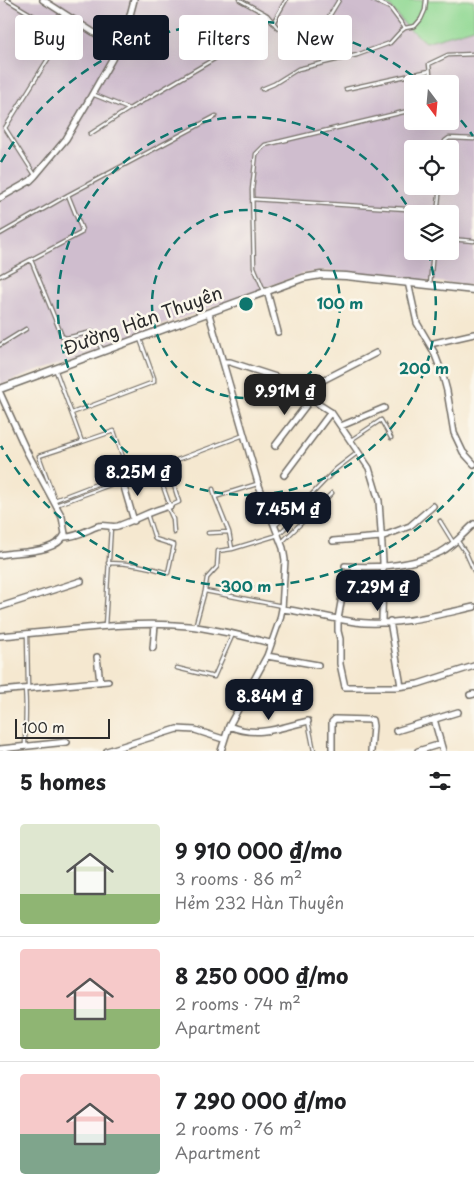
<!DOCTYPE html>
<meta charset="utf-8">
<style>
:root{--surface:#fff;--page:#f2f2f2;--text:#202124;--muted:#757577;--line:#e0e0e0;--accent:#111827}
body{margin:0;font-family:"Playpen Sans",sans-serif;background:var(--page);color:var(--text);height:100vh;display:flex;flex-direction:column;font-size:19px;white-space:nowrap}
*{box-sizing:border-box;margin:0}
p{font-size:16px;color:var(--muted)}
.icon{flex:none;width:28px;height:28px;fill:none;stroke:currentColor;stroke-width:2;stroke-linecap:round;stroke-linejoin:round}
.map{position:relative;height:751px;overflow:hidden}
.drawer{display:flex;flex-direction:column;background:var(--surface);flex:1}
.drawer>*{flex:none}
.guide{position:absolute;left:15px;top:15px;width:445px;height:45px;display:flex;gap:10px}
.needle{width:32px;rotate:164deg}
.tools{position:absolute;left:404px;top:75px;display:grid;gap:10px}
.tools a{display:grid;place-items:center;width:55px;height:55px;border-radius:5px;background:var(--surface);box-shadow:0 5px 20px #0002;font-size:25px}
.scale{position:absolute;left:15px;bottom:12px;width:95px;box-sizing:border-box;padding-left:5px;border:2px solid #2b2b2b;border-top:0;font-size:14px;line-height:18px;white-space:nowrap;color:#2b2b2b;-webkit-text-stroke:4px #fbf7ec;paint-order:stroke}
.price{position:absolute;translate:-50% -42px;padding:0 11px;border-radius:10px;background:var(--accent);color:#fff;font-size:16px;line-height:32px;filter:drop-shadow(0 1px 2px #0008)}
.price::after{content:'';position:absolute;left:50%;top:30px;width:15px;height:11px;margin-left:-8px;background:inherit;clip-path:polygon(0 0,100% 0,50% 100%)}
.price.on{background:#222;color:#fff}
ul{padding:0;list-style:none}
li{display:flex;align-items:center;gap:15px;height:125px;padding:0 20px}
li+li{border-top:1px solid var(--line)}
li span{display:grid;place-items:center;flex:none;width:140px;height:100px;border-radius:5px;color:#555}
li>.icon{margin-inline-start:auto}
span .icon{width:60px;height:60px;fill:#fffc;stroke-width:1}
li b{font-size:21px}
h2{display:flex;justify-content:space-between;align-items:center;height:60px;padding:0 20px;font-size:21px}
.tag{padding:0 18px;border-radius:5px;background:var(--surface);box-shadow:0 5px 20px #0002;font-size:18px;line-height:45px}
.tag.on{background:var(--accent);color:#fff}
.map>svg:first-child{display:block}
.industrial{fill:#cfbdce;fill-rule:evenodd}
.grass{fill:#90d893;stroke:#5e825f}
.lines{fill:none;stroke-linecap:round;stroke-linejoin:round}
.service-casing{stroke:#726d65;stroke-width:5}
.minor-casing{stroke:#726d65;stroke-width:8}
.tertiary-casing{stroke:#726d65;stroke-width:9}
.service{stroke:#fff;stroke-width:2.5}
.minor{stroke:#fff;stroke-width:5}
.tertiary{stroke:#fff;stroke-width:6}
.ring{fill:none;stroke:#0f766e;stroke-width:2.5;stroke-dasharray:9 6}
.labels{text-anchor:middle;stroke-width:5;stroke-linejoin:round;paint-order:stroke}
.street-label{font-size:18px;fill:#2b2b2b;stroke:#fbf7ec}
.centre{fill:#0f766e;stroke:#fbf7ec;stroke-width:2.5}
.ring-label{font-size:15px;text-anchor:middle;font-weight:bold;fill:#0f766e;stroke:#fbf7ec;stroke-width:5;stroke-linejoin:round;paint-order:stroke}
</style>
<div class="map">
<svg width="474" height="751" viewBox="0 0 474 751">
<rect width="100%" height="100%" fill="#fbf7ec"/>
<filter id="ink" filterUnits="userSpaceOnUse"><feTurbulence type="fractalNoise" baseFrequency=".02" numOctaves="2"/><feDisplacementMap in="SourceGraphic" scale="10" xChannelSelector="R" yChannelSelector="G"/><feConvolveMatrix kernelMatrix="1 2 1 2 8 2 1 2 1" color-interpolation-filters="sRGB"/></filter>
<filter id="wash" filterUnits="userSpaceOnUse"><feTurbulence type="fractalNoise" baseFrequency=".0096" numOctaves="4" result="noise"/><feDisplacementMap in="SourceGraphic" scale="20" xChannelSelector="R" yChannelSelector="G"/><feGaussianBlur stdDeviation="1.12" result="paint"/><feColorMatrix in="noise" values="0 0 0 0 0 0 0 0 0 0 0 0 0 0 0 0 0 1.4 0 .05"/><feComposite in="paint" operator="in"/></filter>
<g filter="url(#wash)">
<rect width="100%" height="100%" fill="#f5e8d0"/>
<path class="industrial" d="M0 0H376L391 7 406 26 425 42 474 28V286L347 272 321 271 303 274 0 385ZM412 84H450V121H412ZM412 149H450V186H412ZM412 214H450V251H412Z"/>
<path class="grass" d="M376 0H474V28L425 42 406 26 391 7Z"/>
</g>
<g filter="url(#ink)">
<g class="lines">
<g class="service-casing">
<path id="service" d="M7 0 44 22
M240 0 267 15 277 27 305 43 310 44 316 38 339 0
M373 0 390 8 405 28
M273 23 286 0
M431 84 429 64 448 55 474 54
M262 89 274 84 298 69 357 55 390 43 401 31 405 28 415 26 421 19 425 10 426 0
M346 89 429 71
M92 94 129 109 243 42
M90 134 129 109
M444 149 445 141 449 138 474 139
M35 175 5 128 53 51
M252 199 437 211
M437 214 440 186
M0 234 68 195 216 116
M450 239 474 241
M31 260 62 336 66 338 92 332 103 351
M0 276 81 233 82 230 68 195
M430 285 433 251
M264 291 254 267 252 190 256 154 265 145 412 110
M0 345 26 329
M56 371 82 442 39 456 55 500 128 472 114 431 82 442
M72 413 154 382V378L140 339
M351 440 381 420 391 438
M156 467 170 506 179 502 167 463
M213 489 215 497 257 484
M56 505 244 435
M168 508 173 519 174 533
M440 521 453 542
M276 525 286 515H292L336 469 357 453
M229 532 232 549
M208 533 229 532 215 497
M457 540 466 553 474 571
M282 542 332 493
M108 563C129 563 148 566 168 573L174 545 155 539 147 514
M205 591 207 578 217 567 218 551 232 549 278 535 293 520
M105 626 111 527
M195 627 205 591 282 606
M27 635 28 687
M177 668 214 677 233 634
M308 721 314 751
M25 746C25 727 27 708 25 689"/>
</g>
<g class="minor-casing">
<path id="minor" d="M43 0 118 48
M0 198 30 181 35 176 66 139 86 105 124 38 134 0
M408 282 417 323 434 352 443 376 447 391 454 433 463 452 474 464
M267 291 278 332
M209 314 258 483 283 548 285 560 282 609 280 619 267 656 229 726 221 751
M430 344 474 334
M223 362H230L276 377 331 412 369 468 379 501 383 561 382 622
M300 392 376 353
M0 393 26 450 62 517 65 534C56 554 18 551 0 555
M341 426 384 408
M275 446 311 399
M284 475 331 412
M122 480 134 521
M65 537C77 537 87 530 98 526 105 524 111 528 118 526 136 520 151 510 170 506
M333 541 381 537 410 526 433 506
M345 566C376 568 412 566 441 552 453 546 464 533 474 524
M344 585 338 619V631L340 639V664L345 687H397L418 684 474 666
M0 607 81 581
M282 609C306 612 330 618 355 622 392 627 437 615 474 607
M390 621 401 686
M0 636C62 632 125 620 188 626 216 629 243 636 270 643
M153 648 155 625
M267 656 318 665
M97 657 100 682
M0 691 108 681
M470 695 474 694
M434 719 443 751
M229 726C257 738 280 728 308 721
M396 731 458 712
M0 749 67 742
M107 751 177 729 195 730 223 739
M332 751V722L335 719 372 720 373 726 371 751
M418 751 441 744"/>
</g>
<g class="tertiary-casing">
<path id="tertiary" d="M0 389 303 278 321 275 346 276 474 290"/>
</g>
<use href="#service" class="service"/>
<use href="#minor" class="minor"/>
<use href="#tertiary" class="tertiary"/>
</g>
</g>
<g class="ring">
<circle cx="246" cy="304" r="94"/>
<path d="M428 252A189 189 0 1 1 412 214"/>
<path d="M473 472A283 283 0 0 1 1 446M1 162A283 283 0 0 1 422 83M451 109A283 283 0 0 1 473 136"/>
</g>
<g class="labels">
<g class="street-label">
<text transform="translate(143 321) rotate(-20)" y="6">Đường Hàn Thuyên</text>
</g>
</g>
<circle cx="246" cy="304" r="8" class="centre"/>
<g class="ring-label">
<text x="340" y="309">100 m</text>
<text x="424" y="374">200 m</text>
<text x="246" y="592">300 m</text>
</g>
</svg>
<div class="tools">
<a><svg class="needle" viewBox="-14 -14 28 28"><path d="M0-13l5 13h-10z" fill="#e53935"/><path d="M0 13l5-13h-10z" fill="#757577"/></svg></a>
<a><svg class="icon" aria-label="locate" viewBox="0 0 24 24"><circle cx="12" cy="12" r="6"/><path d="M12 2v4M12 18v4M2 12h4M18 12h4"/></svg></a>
<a><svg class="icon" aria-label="layers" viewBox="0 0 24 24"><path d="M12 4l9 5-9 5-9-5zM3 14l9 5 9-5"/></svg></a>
</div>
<div class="scale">100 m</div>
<b class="price on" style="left:285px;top:416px">9.91M ₫</b>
<b class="price" style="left:138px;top:497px">8.25M ₫</b>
<b class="price" style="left:288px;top:534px">7.45M ₫</b>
<b class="price" style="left:378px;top:612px">7.29M ₫</b>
<b class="price" style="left:269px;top:721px">8.84M ₫</b>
<div class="guide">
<a class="tag">Buy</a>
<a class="tag on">Rent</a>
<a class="tag">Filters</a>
<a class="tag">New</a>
</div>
</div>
<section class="drawer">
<h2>5 homes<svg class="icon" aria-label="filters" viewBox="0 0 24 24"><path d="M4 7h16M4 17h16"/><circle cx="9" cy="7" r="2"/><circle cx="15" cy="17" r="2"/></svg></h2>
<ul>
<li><span style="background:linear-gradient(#dfe7d0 70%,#8fb573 0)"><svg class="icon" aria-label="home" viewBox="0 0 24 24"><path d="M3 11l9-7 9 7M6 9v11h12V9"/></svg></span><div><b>9 910 000 ₫/mo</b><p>3 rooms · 86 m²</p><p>Hẻm 232 Hàn Thuyên</p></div></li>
<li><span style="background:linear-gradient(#f6c9c9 60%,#8fb573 0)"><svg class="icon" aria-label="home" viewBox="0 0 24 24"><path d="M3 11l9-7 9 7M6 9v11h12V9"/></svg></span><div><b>8 250 000 ₫/mo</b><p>2 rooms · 74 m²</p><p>Apartment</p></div></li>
<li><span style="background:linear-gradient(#f6c9c9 60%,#7fa58c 0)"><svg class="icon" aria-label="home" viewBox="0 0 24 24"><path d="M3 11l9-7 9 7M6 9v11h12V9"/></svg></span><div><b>7 290 000 ₫/mo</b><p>2 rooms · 76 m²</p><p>Apartment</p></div></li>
</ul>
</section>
